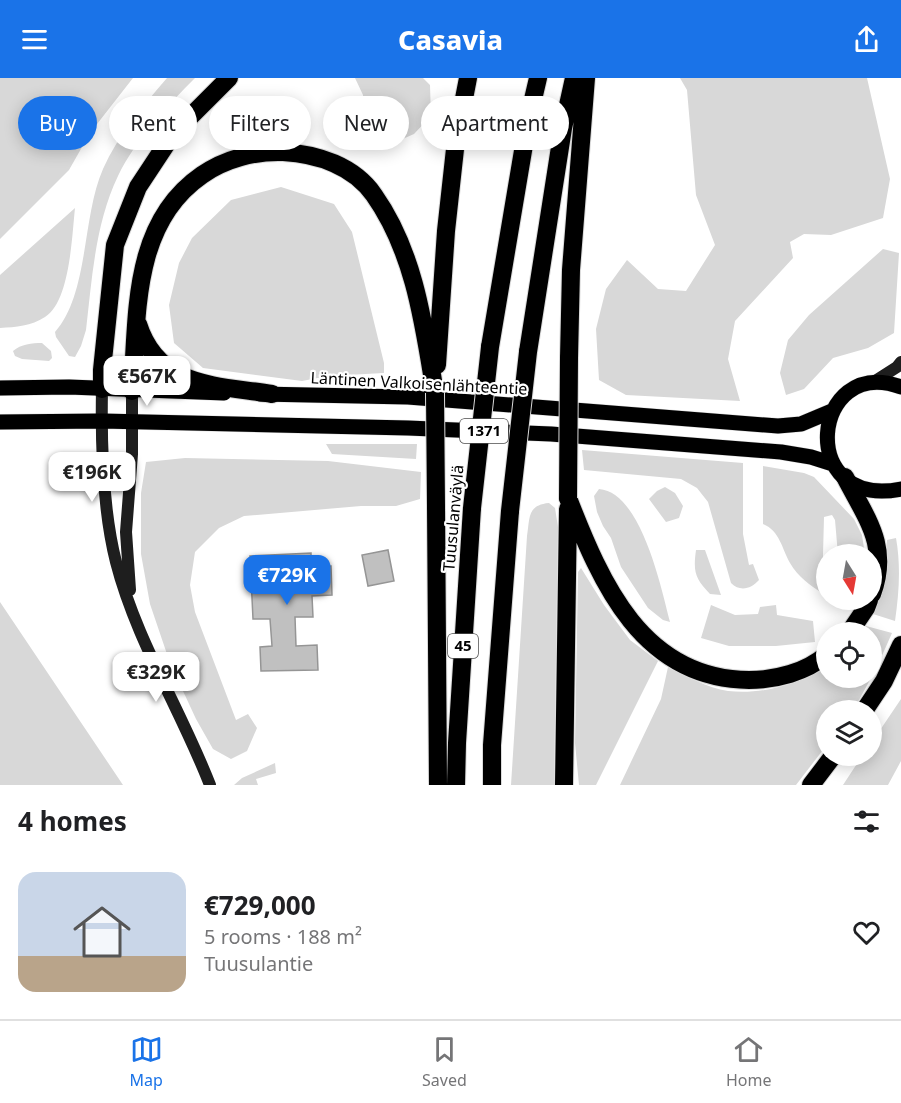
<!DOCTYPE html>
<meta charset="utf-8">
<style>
:root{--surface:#fff;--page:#f2f2f2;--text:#202124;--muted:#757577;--line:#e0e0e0;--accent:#1a73e8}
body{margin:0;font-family:"Noto Sans",sans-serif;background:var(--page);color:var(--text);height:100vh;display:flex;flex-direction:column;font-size:22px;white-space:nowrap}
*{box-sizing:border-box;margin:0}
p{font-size:20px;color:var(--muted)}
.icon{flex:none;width:33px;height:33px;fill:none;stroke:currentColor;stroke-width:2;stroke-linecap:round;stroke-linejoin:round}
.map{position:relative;height:707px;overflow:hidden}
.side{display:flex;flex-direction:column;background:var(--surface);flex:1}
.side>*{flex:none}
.hud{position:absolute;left:18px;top:18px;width:600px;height:54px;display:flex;gap:12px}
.needle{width:39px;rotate:169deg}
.controls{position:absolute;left:816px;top:466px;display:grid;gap:12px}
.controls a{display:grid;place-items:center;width:66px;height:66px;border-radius:50%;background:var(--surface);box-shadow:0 3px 15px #0003;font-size:30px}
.price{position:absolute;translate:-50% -51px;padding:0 14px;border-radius:12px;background:#fff;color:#222;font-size:20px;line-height:39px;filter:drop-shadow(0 2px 3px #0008)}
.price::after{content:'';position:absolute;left:50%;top:36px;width:18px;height:14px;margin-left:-9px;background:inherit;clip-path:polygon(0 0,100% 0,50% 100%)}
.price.on{background:var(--accent);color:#fff}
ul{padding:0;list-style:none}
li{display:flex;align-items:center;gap:18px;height:150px;padding:0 18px}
li span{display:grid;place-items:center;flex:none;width:168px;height:120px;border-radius:18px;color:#555}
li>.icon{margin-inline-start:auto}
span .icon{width:72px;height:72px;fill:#fffc;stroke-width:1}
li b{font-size:26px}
h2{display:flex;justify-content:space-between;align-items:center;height:72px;padding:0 18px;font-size:26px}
.chip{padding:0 21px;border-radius:27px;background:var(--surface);box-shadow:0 3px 15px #0003;font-size:21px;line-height:54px}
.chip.on{background:var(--accent);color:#fff}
header{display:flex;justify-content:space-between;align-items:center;height:78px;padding:0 18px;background:var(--accent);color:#fff;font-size:27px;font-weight:800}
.menu{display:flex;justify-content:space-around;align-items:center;height:84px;border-top:2px solid var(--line);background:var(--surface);font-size:16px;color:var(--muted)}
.menu a{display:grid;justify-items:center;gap:3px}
.menu .on{color:var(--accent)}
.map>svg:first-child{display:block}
.green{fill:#d8d8d8}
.building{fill:#c0c0c0;stroke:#959595;stroke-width:1.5}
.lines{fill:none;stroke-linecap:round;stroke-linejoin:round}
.primary-casing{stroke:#dbdbdb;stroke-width:16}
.highway-casing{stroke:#dbdbdb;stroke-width:20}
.secondary{stroke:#1e1e1e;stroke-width:12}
.primary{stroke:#000;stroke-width:15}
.highway{stroke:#000;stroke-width:18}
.highway-bridge-casing{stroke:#dbdbdb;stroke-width:20;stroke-linecap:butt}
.highway-bridge{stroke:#000;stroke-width:18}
.labels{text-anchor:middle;stroke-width:4.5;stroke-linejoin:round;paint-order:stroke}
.shield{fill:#fff;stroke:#4c4c4c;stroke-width:1.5}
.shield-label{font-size:15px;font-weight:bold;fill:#000}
.street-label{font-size:16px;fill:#000;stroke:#fff}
</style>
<header><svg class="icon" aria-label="menu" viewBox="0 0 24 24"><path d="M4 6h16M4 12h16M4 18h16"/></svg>Casavia<svg class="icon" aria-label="share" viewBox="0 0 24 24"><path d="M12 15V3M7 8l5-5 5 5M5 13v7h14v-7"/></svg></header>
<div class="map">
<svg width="901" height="707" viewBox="0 0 901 707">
<rect width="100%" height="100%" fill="#fff"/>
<path class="green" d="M0 0H133L90 55 69 92 0 161Z
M167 0H195C166 29 136 61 118 98 95 146 92 201 86 252L81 268 75 279 69 278 56 259 55 254C89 216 82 138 103 91 118 57 143 28 167 0Z
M355 0H423L430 7 431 38 414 56 389 67 342 50 336 42 331 28 364 38 363 17Z
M680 0H867L890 101 883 140 831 157 804 156 790 164 793 180 735 243 728 281 740 323 626 317 599 302 596 251 606 211 627 182 658 211 686 213 715 167 696 117 687 12Z
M281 109 334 126 352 154 384 285V295L328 298 302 303 203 290 174 265 169 227 179 185 192 160 231 122Z
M75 130C72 157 70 224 45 239 31 248 16 249 0 250V197Z
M883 171 899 175 894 255 868 270 833 280 804 311 786 317 780 295 788 262 809 237Z
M42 265 51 273 52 280 49 283 22 281 15 278 13 273C21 266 32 265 42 265Z
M326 366H417L416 381 332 376Z
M582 372 743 385V456L749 487 753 486 759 502C751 511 740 514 731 505L708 424 697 410 681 401 584 392Z
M185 380 328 383 421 394 420 421 396 428H361L244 438 219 450 195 474 190 507 195 534 236 642 248 636 257 650 247 673 231 681 213 671 196 641 170 585 150 526 141 476V415L146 384Z
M763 388 804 395 814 399 854 441 862 457 865 477H838L835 442 832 437 824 439 822 515C810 507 798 499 790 485 782 471 780 453 763 446Z
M665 409 675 415 683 428 679 440 666 444 649 421 657 413Z
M599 411C641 414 661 509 670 544L663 542 648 530 621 489 611 460 603 448 597 434 594 418Z
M549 425 555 430 558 449 554 707H511L527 458C530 440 527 427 549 425Z
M896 460C901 488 899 515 895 543L873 536 883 510 887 462Z
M696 472H705L721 517 710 516C695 500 693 494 696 472Z
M581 490 604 527 630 562 658 583 596 707H579L575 665 578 494Z
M0 524 123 707H0Z
M711 527 735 537 758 536 760 529 776 527 777 537 813 543 815 564 776 568H729L701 560Z
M866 548 892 555 872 600V555H861Z
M668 589C687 598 707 610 728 613 762 617 797 606 826 590V600H871L853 633H826V668L796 707H620L661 621Z
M901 621V683L888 707H843L862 678H872V664Z
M275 685 276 695 256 701 258 707H234L242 700Z"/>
<path class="building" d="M388 472 394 503 368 508 362 477Z
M311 475V489L331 488 332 517 312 518 313 539H295L296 568 317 567 318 592 261 593 260 569 272 568 270 541H253L250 478Z"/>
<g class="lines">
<g class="primary-casing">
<path id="primary" d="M901 309C811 276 795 432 901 411
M0 310 69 309 224 315
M260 316 408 319 778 348 801 346 832 333
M0 344 102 343 408 350 551 356 781 374 811 379 833 386"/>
</g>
<g class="highway-casing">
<path id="highway" d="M138 246C158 310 216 307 272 316
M490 269 528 43 538 0
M528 274 563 50 574 0
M569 280 571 192 586 0
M437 287 446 153 456 62 468 0
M102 311V292L115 167 138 109 173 56 229 0
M132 313C138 237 131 146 202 97 225 81 255 73 283 74 318 76 354 88 374 117 415 175 424 248 435 315
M845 399C866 440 890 468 872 516
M568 420C601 505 642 601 749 602 776 602 806 594 826 577
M436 428 438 707
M849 555 866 530 869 522
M864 633 884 603 901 567
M456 707 457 665 472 430
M492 707V667L510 433
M564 707 568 431
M811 707 833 678"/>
</g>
<path class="secondary" d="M872 305 897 289 901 284
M102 311C101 364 103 433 116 484 136 562 181 632 210 707
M130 512 126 454 132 376V313"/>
<use href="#primary" class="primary"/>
<use href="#highway" class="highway"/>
<g class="highway-bridge-casing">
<path id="highway-bridge" d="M435 315 436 428
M568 420 569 280
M472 430 490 269
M510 433 528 274"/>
</g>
<use href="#highway-bridge" class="highway-bridge"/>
</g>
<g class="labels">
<g class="shield">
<rect x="460" y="341" width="48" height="24" rx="4.5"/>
<rect x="448" y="556" width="30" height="24" rx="4.5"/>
</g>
<g class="shield-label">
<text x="484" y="358">1371</text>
<text x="463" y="573">45</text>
</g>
<g class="street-label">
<text transform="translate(419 305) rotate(3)" y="6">Läntinen Valkoisenlähteentie</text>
<text transform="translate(453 440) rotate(-85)" y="6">Tuusulanväylä</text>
</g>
</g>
</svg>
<div class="controls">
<a><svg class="needle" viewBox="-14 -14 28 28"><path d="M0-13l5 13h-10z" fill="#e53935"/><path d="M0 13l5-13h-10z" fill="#757577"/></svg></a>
<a><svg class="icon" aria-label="locate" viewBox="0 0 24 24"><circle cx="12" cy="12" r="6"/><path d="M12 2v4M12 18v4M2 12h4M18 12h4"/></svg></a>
<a><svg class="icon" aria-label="layers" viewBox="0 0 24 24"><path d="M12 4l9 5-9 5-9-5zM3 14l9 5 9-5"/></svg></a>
</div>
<b class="price" style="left:147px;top:329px">€567K</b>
<b class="price" style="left:92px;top:425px">€196K</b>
<b class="price on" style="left:287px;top:528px">€729K</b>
<b class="price" style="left:156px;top:625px">€329K</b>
<div class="hud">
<a class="chip on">Buy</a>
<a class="chip">Rent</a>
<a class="chip">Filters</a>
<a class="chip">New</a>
<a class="chip">Apartment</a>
</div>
</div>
<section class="side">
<h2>4 homes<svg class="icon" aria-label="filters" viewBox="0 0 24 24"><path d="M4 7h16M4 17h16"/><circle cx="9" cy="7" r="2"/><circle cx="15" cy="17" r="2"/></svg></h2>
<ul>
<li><span style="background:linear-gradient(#c9d6e8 70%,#b9a48a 0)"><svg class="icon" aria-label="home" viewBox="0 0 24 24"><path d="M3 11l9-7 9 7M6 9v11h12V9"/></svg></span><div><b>€729,000</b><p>5 rooms · 188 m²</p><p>Tuusulantie</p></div><svg class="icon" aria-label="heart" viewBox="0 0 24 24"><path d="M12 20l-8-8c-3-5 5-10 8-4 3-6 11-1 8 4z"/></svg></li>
</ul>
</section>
<nav class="menu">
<a class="on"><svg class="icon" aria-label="map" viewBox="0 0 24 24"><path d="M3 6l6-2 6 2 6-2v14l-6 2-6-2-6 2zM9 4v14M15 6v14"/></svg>Map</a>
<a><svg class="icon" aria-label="saved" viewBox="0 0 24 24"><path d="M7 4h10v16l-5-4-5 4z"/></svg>Saved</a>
<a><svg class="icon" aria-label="home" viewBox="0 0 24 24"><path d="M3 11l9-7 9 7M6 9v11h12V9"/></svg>Home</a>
</nav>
